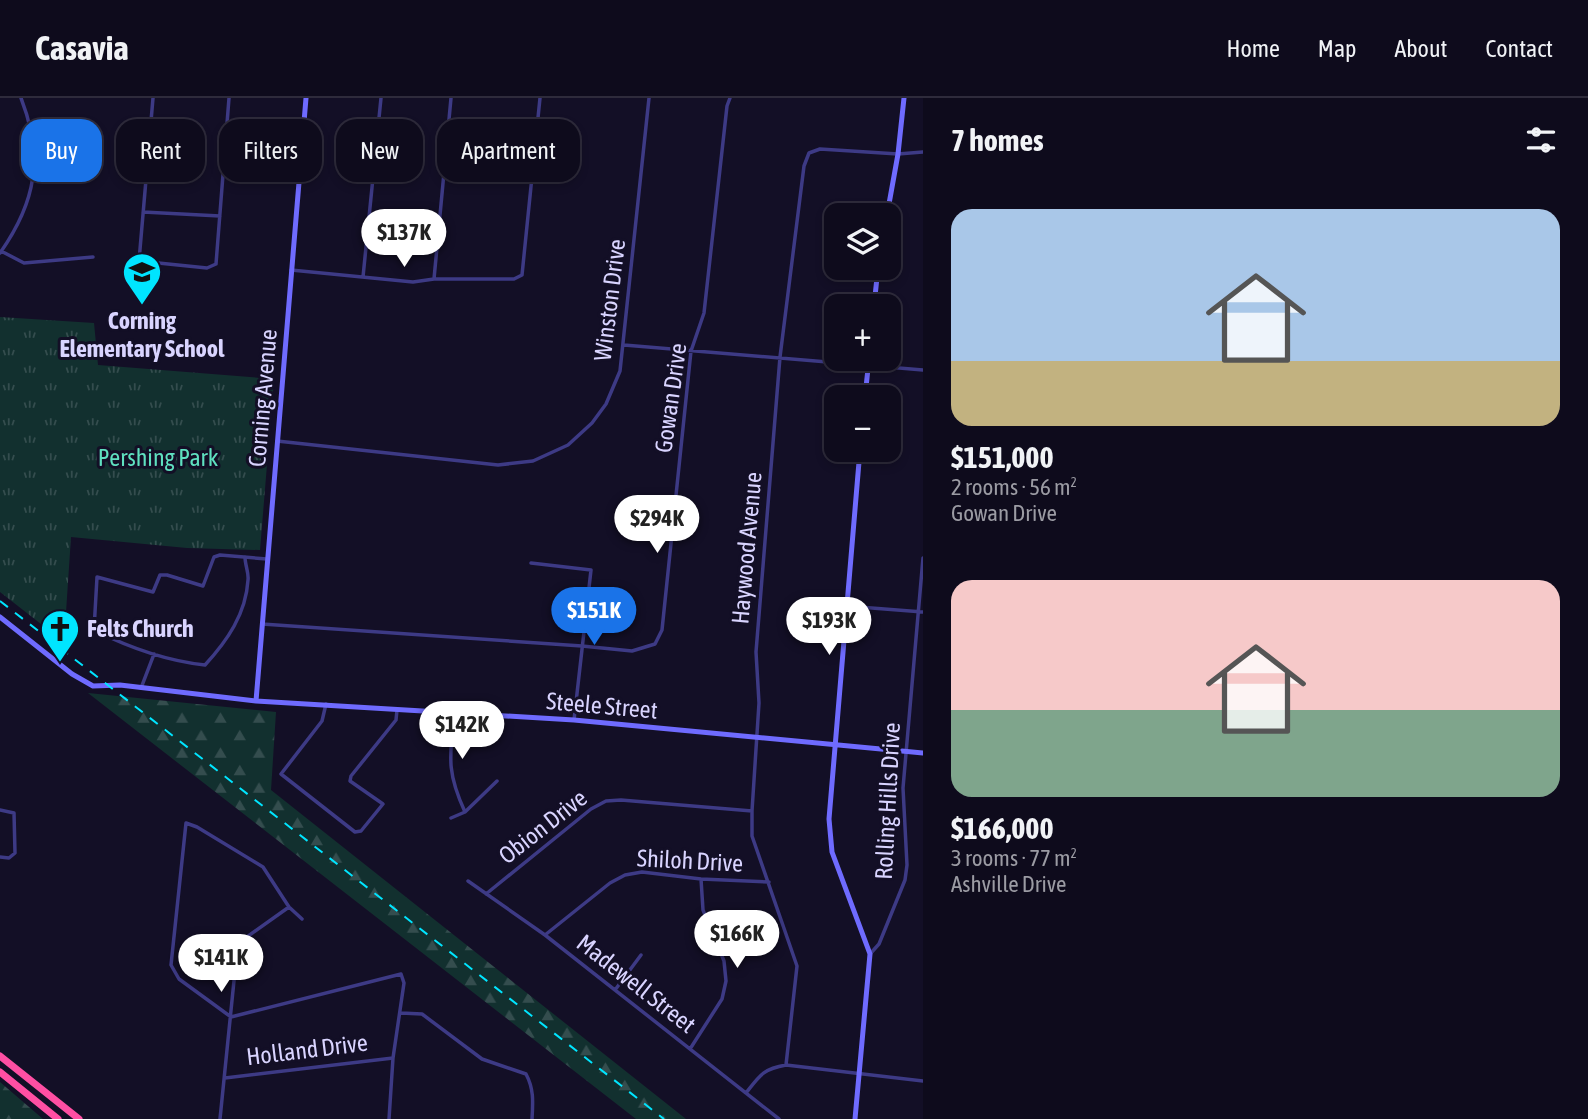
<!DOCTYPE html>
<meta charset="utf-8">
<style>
:root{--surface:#0e0b1c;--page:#1c1929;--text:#f1f3f6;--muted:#9b9ba3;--line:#2e2b3b;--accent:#1a73e8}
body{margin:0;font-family:"Asap Condensed",sans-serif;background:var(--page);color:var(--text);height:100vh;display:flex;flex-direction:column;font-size:26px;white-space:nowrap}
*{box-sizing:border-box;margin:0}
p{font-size:23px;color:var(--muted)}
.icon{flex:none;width:38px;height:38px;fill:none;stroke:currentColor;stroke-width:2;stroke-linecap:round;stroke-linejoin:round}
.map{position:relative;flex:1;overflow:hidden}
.side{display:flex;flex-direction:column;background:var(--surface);width:665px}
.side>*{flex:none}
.banner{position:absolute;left:21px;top:21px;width:665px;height:63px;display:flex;gap:14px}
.controls{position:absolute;left:824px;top:105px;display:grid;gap:14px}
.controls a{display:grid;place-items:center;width:77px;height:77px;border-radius:14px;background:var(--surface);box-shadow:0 4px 10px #0003,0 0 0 2px var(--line);font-size:35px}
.price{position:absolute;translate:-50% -60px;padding:0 16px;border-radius:24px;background:#fff;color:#222;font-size:23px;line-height:46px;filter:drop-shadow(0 2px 4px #0008)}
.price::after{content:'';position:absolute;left:50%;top:42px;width:21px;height:16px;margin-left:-10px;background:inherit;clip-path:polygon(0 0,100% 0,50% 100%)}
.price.active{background:var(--accent);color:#fff}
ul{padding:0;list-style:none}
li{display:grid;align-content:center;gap:14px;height:371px;padding:0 28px}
li span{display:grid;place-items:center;height:217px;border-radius:21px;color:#555}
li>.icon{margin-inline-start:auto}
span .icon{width:126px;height:126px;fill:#fffc;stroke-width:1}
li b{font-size:30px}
h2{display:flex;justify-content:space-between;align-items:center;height:84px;padding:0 28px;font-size:30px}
.pill{padding:0 24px;border-radius:21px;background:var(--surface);box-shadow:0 4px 10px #0003,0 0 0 2px var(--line);font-size:24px;line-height:63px}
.pill.active{background:var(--accent);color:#fff}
header{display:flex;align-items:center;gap:42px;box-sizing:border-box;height:98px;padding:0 35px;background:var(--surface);border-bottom:2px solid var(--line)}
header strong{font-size:33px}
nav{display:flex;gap:38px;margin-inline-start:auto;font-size:24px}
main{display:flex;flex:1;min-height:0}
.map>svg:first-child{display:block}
.forest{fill:url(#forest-firs)}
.park{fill:url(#park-tufts)}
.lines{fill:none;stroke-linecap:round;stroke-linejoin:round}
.street{stroke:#3d3a85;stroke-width:3.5}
.secondary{stroke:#6f6bff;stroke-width:5}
.highway{stroke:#ff4fa3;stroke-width:7}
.rail{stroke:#00e5ff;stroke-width:2;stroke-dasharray:10 9;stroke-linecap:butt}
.labels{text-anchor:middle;stroke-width:6;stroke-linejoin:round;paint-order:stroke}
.street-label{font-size:24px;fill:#d9d4ff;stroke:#130f26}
.poi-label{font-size:24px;font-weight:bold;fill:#d9d4ff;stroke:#130f26}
.park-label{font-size:24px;fill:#5fe0c0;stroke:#130f26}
</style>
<header>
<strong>Casavia</strong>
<nav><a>Home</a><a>Map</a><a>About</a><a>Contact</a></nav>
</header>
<main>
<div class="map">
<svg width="923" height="1021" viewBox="0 0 923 1021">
<defs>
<pattern id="forest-firs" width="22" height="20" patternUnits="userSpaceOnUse" patternTransform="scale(1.75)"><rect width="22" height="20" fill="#12302f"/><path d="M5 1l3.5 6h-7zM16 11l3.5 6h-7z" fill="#344d4e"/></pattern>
<pattern id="park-tufts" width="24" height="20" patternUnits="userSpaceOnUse" patternTransform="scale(1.75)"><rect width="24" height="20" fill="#12302f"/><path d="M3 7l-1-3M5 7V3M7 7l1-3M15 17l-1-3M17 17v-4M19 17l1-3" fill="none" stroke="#344d4e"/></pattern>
</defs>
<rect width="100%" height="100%" fill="#130f26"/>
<path class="forest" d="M88 595 276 614 271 692 686 1021H636Z
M0 984 43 1021H0Z"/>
<path class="park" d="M0 219 94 225 98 267 274 281 260 452 187 450 71 439 64 544 0 494Z"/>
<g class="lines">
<path class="street" d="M153 0 139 163 207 170 216 166 229 0
M143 114 220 118
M1 153 24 165 93 159
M0 155C36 104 44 59 21 0
M291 172 413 184 434 181H514L522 177 540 0
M363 179 381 0
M434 181 451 0
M624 247 923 272
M277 343 498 367 533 363 568 347 592 325 606 306 620 273 649 0
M245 459C245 467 249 475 248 482 246 516 227 543 205 567 167 563 128 549 94 532L97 479 153 494 160 477H167L203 488 214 459 220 457 267 461
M531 465 591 472 574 622
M846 508 923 514
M262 526 582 548 632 553 655 546 662 532 691 253 704 215 727 8 730 0
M141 590 154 556
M326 606 322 623 281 676 355 734 361 733 383 706 350 683 351 678 396 622 397 612
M454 614C450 658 446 673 465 714
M0 712 14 715 15 755 9 760 0 759
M451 720 465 714 497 683
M468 783 545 837 779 1021
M486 796 591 711 606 703 621 702 752 713
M302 821 289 809 263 769 197 729 186 725 171 867 179 881 231 919 401 876 404 885 393 960 389 1021
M545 837 610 785 625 777 642 774 701 781 769 784
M870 856 879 846 905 782 907 767 903 690 923 460
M615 892 641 857
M401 915 422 916 482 961 526 976C534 991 533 1004 532 1021
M690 951 722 901 726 883 724 863 703 812 701 781
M786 967 797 868 752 738V713L759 605 756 554 780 259 804 68 809 55 820 51 898 56 923 54
M225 980 393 960
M746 995C760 977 763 971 786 967L923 983
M220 1021 237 853 244 841 289 809"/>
<path class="secondary" d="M887 117 898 56 904 0
M874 208 878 170
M865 299 869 261
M0 519 72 576 93 588 120 587 256 603 574 622 923 655
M256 603 306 0
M855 1021 870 856 832 754 829 721 860 352"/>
<path class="highway" d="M0 958 79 1021
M0 974 58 1021"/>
<path class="rail" d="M0 503 664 1021"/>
</g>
<defs>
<g id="school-pin" transform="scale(2.0125)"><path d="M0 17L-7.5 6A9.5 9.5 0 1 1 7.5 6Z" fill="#00e5ff" stroke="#130f26"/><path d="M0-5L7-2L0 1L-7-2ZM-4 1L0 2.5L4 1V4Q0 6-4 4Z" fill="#111"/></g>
<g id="church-pin" transform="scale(2.0125)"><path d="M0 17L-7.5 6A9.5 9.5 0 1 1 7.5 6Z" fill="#00e5ff" stroke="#130f26"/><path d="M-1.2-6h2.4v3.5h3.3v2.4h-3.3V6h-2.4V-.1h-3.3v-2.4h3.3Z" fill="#111"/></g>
</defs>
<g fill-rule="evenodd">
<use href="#school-pin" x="142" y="174"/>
<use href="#church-pin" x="60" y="531"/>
</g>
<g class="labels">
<g class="street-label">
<text transform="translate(610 202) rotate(-83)" y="8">Winston Drive</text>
<text transform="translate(263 300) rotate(-85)" y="8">Corning Avenue</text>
<text transform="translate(671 300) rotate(-82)" y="8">Gowan Drive</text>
<text transform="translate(747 450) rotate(-85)" y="8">Haywood Avenue</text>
<text transform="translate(602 608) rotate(5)" y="8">Steele Street</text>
<text transform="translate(888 703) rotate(-87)" y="8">Rolling Hills Drive</text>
<text transform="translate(543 729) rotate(-38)" y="8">Obion Drive</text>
<text transform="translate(690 763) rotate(3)" y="8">Shiloh Drive</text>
<text transform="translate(636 886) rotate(38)" y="8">Madewell Street</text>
<text transform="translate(307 952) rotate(-7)" y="8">Holland Drive</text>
</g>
<g class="poi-label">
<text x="142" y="231">Corning<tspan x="142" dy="28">Elementary School</tspan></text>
<text x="87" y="539" text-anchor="start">Felts Church</text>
</g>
<g class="park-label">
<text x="158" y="368">Pershing Park</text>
</g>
</g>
</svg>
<div class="controls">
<a><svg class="icon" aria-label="layers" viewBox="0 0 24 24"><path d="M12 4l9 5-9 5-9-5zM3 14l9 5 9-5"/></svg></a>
<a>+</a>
<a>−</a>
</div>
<b class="price" style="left:404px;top:171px">$137K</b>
<b class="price" style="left:657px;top:457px">$294K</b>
<b class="price active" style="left:594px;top:549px">$151K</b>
<b class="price" style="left:829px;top:559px">$193K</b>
<b class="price" style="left:462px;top:663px">$142K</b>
<b class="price" style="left:737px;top:872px">$166K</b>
<b class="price" style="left:221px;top:896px">$141K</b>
<div class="banner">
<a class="pill active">Buy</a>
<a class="pill">Rent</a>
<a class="pill">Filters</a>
<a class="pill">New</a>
<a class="pill">Apartment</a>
</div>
</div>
<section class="side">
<h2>7 homes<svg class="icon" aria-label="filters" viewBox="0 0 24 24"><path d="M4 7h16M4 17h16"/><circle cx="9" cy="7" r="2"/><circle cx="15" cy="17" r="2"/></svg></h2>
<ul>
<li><span style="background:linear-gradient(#a9c7e8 70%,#c2b280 0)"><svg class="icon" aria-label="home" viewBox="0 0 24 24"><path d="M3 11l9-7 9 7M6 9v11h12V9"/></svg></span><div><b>$151,000</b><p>2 rooms · 56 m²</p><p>Gowan Drive</p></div></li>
<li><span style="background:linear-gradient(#f6c9c9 60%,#7fa58c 0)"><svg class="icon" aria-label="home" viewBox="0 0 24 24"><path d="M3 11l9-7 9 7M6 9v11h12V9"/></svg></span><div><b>$166,000</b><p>3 rooms · 77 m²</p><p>Ashville Drive</p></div></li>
</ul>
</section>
</main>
